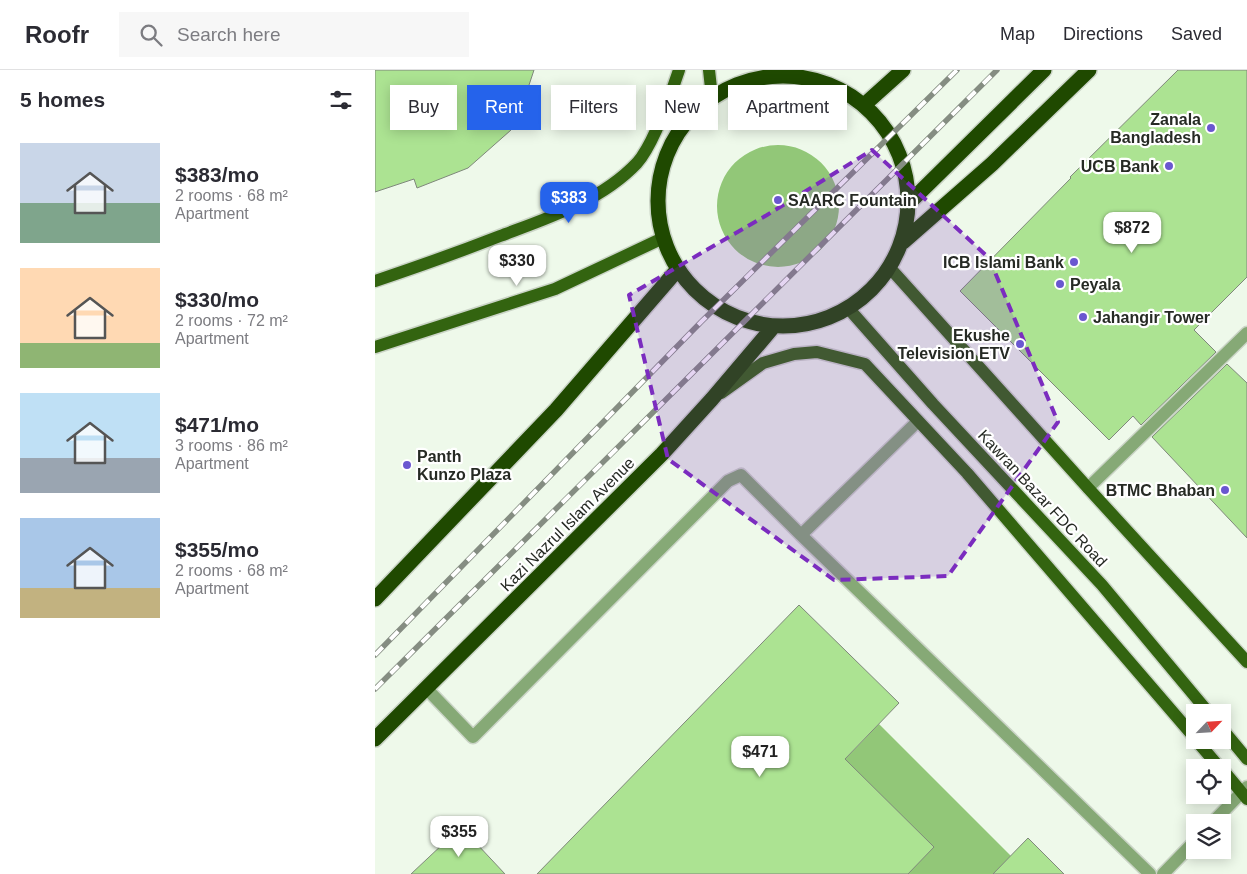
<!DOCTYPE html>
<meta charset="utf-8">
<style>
:root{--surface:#fff;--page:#f7f7f7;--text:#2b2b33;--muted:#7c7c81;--line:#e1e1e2;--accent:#2563eb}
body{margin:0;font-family:Arial,sans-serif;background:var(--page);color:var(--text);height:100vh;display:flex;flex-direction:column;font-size:19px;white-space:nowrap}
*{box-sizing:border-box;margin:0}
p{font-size:16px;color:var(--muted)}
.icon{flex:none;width:28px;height:28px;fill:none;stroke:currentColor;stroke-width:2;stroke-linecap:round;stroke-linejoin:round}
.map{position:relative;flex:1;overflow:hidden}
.details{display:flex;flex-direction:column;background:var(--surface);width:375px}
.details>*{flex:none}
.top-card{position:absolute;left:15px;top:15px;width:475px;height:45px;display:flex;gap:10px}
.needle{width:32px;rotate:65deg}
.fabs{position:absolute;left:811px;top:634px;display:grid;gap:10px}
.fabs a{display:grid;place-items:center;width:45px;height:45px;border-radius:0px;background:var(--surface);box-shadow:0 2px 12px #0003;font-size:25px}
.price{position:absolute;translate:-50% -42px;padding:0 11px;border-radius:10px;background:#fff;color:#222;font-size:16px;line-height:32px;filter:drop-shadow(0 1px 2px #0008)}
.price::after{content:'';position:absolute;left:50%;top:30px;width:15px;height:11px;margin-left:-8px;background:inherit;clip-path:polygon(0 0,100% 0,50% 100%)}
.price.selected{background:var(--accent);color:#fff}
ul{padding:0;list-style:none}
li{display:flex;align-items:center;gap:15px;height:125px;padding:0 20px}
li span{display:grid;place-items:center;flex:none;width:140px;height:100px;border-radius:0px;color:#555}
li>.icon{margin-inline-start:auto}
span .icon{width:60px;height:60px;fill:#fffc;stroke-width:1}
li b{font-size:21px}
h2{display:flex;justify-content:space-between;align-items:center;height:60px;padding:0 20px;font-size:21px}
.chip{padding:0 18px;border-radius:0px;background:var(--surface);box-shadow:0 2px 12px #0003;font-size:18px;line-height:45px}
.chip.selected{background:var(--accent);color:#fff}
header{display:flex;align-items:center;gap:30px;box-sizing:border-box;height:70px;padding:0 25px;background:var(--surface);border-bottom:1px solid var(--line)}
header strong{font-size:24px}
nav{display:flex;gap:28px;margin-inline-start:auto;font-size:18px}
.search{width:350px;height:45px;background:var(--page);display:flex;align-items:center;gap:12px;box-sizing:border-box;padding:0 18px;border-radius:0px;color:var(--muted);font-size:19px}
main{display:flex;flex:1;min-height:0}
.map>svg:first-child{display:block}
.water{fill:#92c778}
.building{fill:#ace392;stroke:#7f887b}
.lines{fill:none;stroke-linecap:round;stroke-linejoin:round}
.minor-casing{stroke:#cad4c6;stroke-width:15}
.major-casing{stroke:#cad4c6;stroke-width:15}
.highway-casing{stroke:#cad4c6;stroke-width:18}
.minor{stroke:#86a976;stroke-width:12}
.major{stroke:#336410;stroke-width:12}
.highway{stroke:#1f4900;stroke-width:15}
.rail-casing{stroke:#858d82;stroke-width:5.5}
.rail{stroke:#fff;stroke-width:4;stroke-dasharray:11;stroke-linecap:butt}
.marked{fill:#7b2cbf;fill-opacity:0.2;stroke:#7b2cbf;stroke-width:4;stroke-dasharray:10 6;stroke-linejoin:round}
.poi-dot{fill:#6a57d0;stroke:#fff;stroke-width:2}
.labels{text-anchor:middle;stroke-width:4.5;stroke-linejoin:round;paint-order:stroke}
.poi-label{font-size:16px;font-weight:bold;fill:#262a24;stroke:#fff;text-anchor:end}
.street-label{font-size:16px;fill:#262a24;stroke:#fff}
</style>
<header>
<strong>Roofr</strong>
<div class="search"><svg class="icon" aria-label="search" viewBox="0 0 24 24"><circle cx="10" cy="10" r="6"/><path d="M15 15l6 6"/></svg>Search here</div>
<nav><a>Map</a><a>Directions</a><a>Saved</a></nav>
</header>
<main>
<section class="details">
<h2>5 homes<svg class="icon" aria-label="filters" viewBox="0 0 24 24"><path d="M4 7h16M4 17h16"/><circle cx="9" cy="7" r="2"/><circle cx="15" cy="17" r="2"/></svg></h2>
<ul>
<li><span style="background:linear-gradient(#c9d6e8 60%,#7fa58c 0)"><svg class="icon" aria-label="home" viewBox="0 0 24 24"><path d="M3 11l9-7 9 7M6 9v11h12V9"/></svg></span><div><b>$383/mo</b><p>2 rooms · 68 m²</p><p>Apartment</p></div></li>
<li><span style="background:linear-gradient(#ffd9b3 75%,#8fb573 0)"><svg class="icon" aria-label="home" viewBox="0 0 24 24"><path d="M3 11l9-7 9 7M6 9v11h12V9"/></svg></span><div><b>$330/mo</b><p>2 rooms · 72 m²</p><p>Apartment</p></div></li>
<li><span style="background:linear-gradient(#bfe0f5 65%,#9aa5b1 0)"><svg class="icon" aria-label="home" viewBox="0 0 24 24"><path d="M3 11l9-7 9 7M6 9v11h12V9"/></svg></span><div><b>$471/mo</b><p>3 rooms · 86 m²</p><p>Apartment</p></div></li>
<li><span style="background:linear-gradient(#a9c7e8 70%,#c2b280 0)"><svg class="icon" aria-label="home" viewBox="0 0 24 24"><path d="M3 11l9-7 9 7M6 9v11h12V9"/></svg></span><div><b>$355/mo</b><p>2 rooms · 68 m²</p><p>Apartment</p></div></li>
</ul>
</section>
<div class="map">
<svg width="872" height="804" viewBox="0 0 872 804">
<rect width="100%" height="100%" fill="#eef9ea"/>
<path class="water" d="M342 136a61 61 0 1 1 122 0a61 61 0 1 1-122 0Z
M504 654 636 786 618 804H407L382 780Z"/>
<path class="building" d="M0 0H159L151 24 136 60 93 98 42 118 39 109 0 122Z
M803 0H872V207L819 260 841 282 766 355 758 346 734 370 585 221 696 108 695 107Z
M852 294 872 313V468L777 367Z
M424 535 524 633 470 689 559 777 533 804H162Z
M86 757 130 804H36Z
M653 768 689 804H618Z"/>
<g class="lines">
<g class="minor-casing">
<path id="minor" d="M543 351 426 465 775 804
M713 418 872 263
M51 618 98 667 353 411 366 405 426 465
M838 752 872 717
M788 804 820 771"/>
</g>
<g class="major-casing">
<path id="major" d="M334 0 337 27
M397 0 399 6
M515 198 713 418 872 592
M0 211C42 197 84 182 125 166 173 148 226 131 262 93 278 75 296 24 304 0
M474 239 558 334 727 515 833 642
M0 277 180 219 288 168
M346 323 388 293 419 284 442 282 490 294 592 403 820 668
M848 660 872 689
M821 670 845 698
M848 700 872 729"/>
</g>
<g class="highway-casing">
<path id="highway" d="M283 131a125 125 0 1 1 250 0a125 125 0 1 1-250 0Z
M489 35 528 0
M534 133 669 0
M528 172 617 94 714 0
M0 529 181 340 303 199
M0 669 287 384 337 329 399 256"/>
</g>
<use href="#minor" class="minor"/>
<use href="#major" class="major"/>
<use href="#highway" class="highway"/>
<g class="rail-casing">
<path id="rail" d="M0 585 326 252 582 0
M0 619 622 0"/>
</g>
<use href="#rail" class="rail"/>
</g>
<path class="marked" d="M497 80 614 188 683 352 573 506 459 510 293 389 254 225 392 145Z"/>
<g class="poi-dot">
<circle cx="836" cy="58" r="5"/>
<circle cx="794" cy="96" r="5"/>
<circle cx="403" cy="130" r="5"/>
<circle cx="699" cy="192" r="5"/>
<circle cx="685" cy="214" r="5"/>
<circle cx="708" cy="247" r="5"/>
<circle cx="645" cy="274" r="5"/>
<circle cx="32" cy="395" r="5"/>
<circle cx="850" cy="420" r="5"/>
</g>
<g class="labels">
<g class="poi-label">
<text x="826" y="55">Zanala<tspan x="826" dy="18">Bangladesh</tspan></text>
<text x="784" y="102">UCB Bank</text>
<text x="413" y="136" text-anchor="start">SAARC Fountain</text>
<text x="689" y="198">ICB Islami Bank</text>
<text x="695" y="220" text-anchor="start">Peyala</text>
<text x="718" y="253" text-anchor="start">Jahangir Tower</text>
<text x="635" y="271">Ekushe<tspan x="635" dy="18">Television ETV</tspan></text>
<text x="42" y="392" text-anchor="start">Panth<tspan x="42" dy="18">Kunzo Plaza</tspan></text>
<text x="840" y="426">BTMC Bhaban</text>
</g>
<g class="street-label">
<text transform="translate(668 428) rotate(47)" y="6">Kawran Bazar FDC Road</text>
<text transform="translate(192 454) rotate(-45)" y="6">Kazi Nazrul Islam Avenue</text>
</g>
</g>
</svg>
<div class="fabs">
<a><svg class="needle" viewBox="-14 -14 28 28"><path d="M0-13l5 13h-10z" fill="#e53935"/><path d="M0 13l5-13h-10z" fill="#7c7c81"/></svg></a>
<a><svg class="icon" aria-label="locate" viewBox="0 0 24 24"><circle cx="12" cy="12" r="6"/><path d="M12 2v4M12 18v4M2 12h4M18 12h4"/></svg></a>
<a><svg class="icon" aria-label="layers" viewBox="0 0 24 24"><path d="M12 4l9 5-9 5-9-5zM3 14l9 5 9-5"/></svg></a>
</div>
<b class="price selected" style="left:194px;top:154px">$383</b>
<b class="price" style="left:757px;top:184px">$872</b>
<b class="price" style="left:142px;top:217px">$330</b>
<b class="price" style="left:385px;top:708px">$471</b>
<b class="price" style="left:84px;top:788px">$355</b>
<div class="top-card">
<a class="chip">Buy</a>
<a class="chip selected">Rent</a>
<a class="chip">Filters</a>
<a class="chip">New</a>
<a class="chip">Apartment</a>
</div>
</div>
</main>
